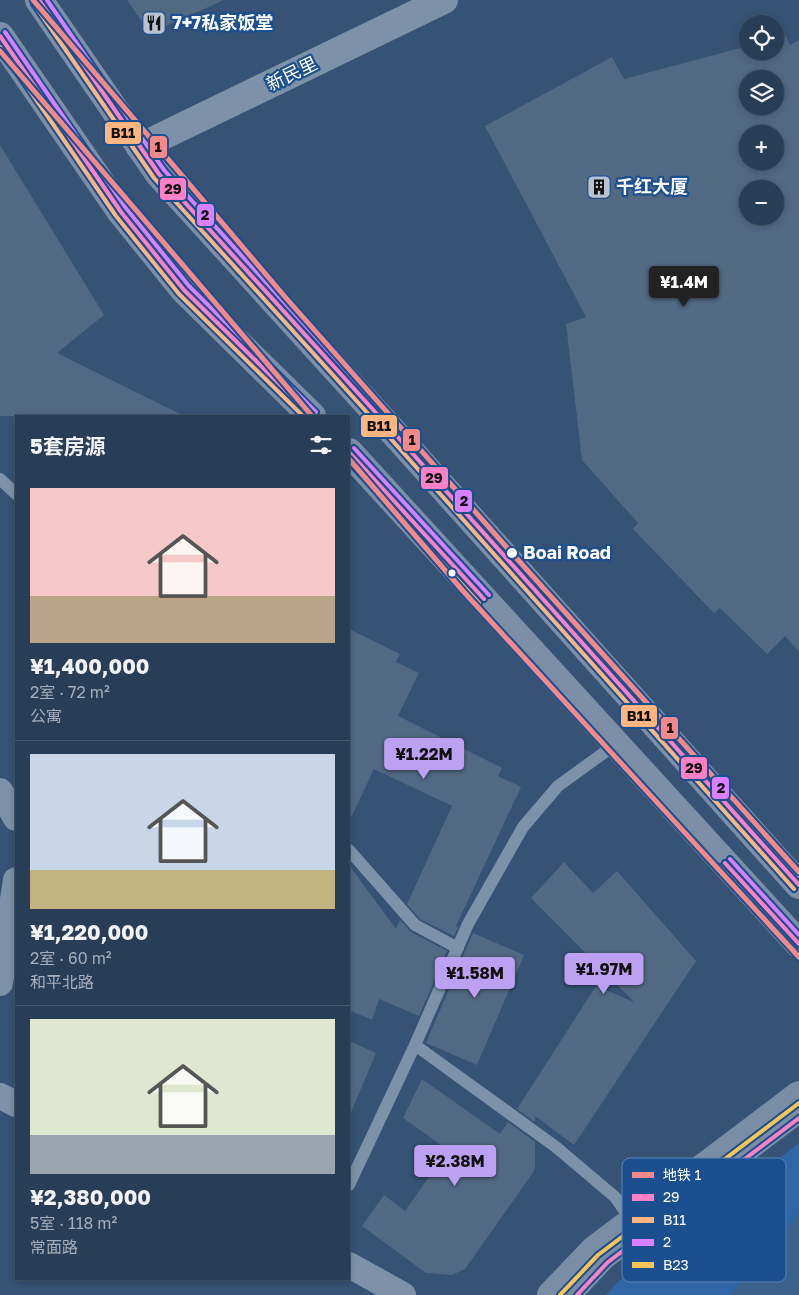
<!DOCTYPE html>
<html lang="zh">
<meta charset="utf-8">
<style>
:root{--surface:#283e57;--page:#30455d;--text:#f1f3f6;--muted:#a5aeba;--line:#44576d;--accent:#bca0f2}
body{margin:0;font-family:"Golos Text","Noto Sans SC",sans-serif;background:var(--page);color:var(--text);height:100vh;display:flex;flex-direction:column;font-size:19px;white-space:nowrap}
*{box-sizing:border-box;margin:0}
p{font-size:16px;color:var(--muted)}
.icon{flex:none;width:28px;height:28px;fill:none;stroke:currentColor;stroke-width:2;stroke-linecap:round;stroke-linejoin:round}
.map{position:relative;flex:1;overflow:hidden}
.side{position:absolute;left:15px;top:415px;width:335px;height:865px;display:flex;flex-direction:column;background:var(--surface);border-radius:0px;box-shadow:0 2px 8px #0003,0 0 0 1px var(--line)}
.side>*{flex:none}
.tools{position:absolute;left:739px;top:15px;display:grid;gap:10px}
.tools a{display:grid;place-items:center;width:45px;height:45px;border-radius:50%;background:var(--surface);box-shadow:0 2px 8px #0003,0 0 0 1px var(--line);font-size:25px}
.price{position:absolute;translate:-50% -42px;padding:0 11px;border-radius:5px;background:var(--accent);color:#111;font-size:16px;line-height:32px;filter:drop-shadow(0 1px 2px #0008)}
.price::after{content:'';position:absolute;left:50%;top:30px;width:15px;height:11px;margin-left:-8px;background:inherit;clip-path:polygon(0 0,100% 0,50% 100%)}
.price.current{background:#222;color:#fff}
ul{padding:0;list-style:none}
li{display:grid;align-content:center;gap:10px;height:265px;padding:0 15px}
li+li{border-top:1px solid var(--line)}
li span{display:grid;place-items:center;height:155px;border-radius:0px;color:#555}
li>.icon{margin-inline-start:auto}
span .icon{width:90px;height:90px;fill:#fffc;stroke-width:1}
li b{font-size:21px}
h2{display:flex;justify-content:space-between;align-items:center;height:60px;padding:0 15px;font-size:21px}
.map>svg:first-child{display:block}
.green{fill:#2f66a5}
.water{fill:#3b618d}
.building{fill:#526984;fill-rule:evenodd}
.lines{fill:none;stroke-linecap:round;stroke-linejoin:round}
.service{stroke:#7d92a8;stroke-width:12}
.minor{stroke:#7d92a8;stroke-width:26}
.tertiary{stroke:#7d92a8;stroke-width:28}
.secondary{stroke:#798da4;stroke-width:28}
.primary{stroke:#7d8ea7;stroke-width:28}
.bus-1-casing{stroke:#1b4f8f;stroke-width:8}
.bus-2-casing{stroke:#1b4f8f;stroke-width:8}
.bus-3-casing{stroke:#1b4f8f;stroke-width:8}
.bus-4-casing{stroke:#1b4f8f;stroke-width:8}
.bus-1{stroke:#ff80c5;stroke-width:4}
.bus-2{stroke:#ffb580;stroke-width:4}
.bus-3{stroke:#d880ff;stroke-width:4}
.bus-4{stroke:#fcc553;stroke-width:4}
.metro-1-casing{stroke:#1b4f8f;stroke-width:9}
.metro-1{stroke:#f58989;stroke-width:5}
.stop-dot{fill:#fff;stroke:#1b4f8f;stroke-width:2}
.labels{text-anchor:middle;stroke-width:4.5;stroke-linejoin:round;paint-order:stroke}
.poi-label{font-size:18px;font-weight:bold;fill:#fff;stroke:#1b4f8f;text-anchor:start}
.street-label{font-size:18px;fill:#fff;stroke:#1b4f8f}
.stop-label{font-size:18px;font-weight:bold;fill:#fff;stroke:#1b4f8f;text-anchor:start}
.key{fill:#1b4f8f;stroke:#5f84b1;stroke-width:1}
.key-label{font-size:14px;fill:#fff}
.line-badge{stroke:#1b4f8f;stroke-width:2}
.pale-badge-label{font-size:14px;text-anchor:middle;font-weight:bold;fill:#111}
</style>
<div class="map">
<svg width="799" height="1295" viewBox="0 0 799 1295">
<rect width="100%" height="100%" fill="#365274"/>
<path class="green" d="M799 1143V1214L731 1295H606L620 1280Z"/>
<path class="water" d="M799 1214V1295H731L733 1292Z"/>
<path class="building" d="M127 0H224L150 33Z
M786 36 790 45 799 40V652L785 636 767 654 720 608 714 613 633 529 638 523 582 460 566 324 586 317 485 126 612 57 624 79 748 46V51H775V39ZM748 79H775V106H748ZM748 134H775V161H748ZM748 189H775V216H748Z
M0 145 104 315 57 353 184 416H0Z
M349 629 400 654 396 662 419 673 398 716 502 768 498 776 521 787 456 926 458 927 454 936 420 919 407 904 452 806 374 769 349 822Z
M564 862 593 893 617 871 696 961 574 1145 535 1116V1122L517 1109 596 986 634 1002 531 898Z
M349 865 396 929 400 920 411 932 447 951 419 1016 379 999 372 1020 349 1010Z
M473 933 524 955 477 1065 426 1043Z
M349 1041 376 1053 349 1117Z
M422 1079 500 1134 508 1122 535 1142V1168L532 1174 465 1269 452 1275 426 1273 362 1226 384 1195 405 1211 448 1150 403 1118Z"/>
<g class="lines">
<path class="service" d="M0 479 16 494
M349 850 415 925 458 948
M415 1045 556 1147 615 1197 632 1221
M349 1185 415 1045 468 924 523 827 558 786 616 744
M577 1295 608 1262 799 1118"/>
<path class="minor" d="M0 791 16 818
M0 983 16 880
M0 1096 16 1104
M349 1265 403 1295"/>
<path class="tertiary" d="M140 147 444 0"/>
<path class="secondary" d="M551 1295 594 1250 799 1095"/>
<path class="primary" d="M39 0 159 174 387 425 799 885
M0 36 121 212 184 290 312 416
M349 452 799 944"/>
<g class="bus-1-casing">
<path id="bus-1" d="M39 0 159 174 387 425 799 885
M0 36 121 212 184 290 312 416
M349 452 484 599
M725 863 799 944
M577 1295 608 1262 799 1118"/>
</g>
<g class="bus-2-casing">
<path id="bus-2" d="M34 4 154 178 382 429 794 889
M0 47 116 216 179 294 303 416
M349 461 479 603
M720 867 794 948"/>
</g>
<g class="bus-3-casing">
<path id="bus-3" d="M47 0 164 170 392 421 799 876
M5 32 126 208 189 286 316 412
M354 448 489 595
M730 859 799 935"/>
</g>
<g class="bus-4-casing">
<path id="bus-4" d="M560 1295 598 1255 799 1103"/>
</g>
<use href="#bus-1" class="bus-1"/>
<use href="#bus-2" class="bus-2"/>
<use href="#bus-3" class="bus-3"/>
<use href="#bus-4" class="bus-4"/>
<g class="metro-1-casing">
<path id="metro-1" d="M33 0 286 298 510 551 799 872
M0 51 312 416
M349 459 463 591 799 957"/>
</g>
<use href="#metro-1" class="metro-1"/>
</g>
<defs>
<g id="restaurant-square" transform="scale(1.25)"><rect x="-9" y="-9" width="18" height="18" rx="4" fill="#b9c2ce" stroke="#1b4f8f"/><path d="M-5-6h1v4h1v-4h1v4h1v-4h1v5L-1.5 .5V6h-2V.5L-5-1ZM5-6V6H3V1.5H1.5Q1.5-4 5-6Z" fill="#111"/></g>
<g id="building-square" transform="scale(1.25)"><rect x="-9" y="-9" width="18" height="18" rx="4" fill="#b9c2ce" stroke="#1b4f8f"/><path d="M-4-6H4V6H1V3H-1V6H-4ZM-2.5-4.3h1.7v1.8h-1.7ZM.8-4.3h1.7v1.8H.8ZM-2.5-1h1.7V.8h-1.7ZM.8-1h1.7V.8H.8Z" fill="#111"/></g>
</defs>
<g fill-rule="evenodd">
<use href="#restaurant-square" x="154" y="23"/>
<use href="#building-square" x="599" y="187"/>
</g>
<g class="stop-dot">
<circle cx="512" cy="553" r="6"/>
<circle cx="452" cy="573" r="4.5"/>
</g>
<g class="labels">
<g class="poi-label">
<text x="172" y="29">7+7私家饭堂</text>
<text x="616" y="193">千红大厦</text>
</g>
<g class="street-label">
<text transform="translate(292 74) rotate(-26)" y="6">新民里</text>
</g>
<g class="stop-label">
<text x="523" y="559">Boai Road</text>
</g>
</g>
<rect x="622" y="1158" width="164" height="124" rx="8" class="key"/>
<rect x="632" y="1172" width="22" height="6" fill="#f58989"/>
<rect x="632" y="1194" width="22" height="7" fill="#ff80c5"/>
<rect x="632" y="1217" width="22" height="6" fill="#ffb580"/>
<rect x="632" y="1239" width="22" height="7" fill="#d880ff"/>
<rect x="632" y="1262" width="22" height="6" fill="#fcc553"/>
<g class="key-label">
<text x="663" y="1180">地铁 1</text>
<text x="663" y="1202">29</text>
<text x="663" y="1225">B11</text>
<text x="663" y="1247">2</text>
<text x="663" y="1270">B23</text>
</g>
<g class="line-badge">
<rect x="104" y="121" width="38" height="24" rx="5" fill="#ffb580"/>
<rect x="149" y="135" width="19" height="24" rx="5" fill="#f58989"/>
<rect x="159" y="177" width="28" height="24" rx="5" fill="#ff80c5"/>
<rect x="196" y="203" width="19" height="24" rx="5" fill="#d880ff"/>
<rect x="360" y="414" width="38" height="24" rx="5" fill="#ffb580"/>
<rect x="402" y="428" width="19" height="24" rx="5" fill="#f58989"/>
<rect x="420" y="466" width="29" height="24" rx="5" fill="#ff80c5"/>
<rect x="454" y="489" width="19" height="24" rx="5" fill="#d880ff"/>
<rect x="620" y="704" width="38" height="24" rx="5" fill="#ffb580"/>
<rect x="660" y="716" width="19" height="24" rx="5" fill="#f58989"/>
<rect x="680" y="756" width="28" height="24" rx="5" fill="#ff80c5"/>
<rect x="711" y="776" width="19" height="24" rx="5" fill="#d880ff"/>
</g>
<g class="pale-badge-label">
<text x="123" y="138">B11</text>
<text x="158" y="152">1</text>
<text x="173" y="194">29</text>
<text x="205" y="220">2</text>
<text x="379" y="431">B11</text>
<text x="412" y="445">1</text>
<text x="434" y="483">29</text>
<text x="464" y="506">2</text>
<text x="639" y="721">B11</text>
<text x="670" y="733">1</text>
<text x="694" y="773">29</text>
<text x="721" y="793">2</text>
</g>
</svg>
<div class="tools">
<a><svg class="icon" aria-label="locate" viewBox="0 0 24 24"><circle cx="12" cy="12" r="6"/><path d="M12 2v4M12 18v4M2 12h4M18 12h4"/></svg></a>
<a><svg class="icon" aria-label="layers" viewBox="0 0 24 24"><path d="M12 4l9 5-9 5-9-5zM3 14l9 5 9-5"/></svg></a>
<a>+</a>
<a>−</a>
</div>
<b class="price current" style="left:684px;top:308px">¥1.4M</b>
<b class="price" style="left:424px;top:780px">¥1.22M</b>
<b class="price" style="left:604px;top:995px">¥1.97M</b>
<b class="price" style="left:475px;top:999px">¥1.58M</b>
<b class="price" style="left:455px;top:1187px">¥2.38M</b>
<section class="side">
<h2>5套房源<svg class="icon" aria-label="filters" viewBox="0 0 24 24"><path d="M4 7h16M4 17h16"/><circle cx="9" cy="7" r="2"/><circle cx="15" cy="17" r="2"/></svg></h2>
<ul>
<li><span style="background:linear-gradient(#f6c9c9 70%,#b9a48a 0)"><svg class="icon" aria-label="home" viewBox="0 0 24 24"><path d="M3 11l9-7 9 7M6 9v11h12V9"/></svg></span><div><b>¥1,400,000</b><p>2室 · 72 m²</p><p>公寓</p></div></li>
<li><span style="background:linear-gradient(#c9d6e8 75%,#c2b280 0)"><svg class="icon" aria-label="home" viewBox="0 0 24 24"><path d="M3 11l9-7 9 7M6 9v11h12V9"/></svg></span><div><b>¥1,220,000</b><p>2室 · 60 m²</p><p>和平北路</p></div></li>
<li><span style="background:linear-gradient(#dfe7d0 75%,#9aa5b1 0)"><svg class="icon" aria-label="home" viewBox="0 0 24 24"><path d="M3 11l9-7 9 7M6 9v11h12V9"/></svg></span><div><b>¥2,380,000</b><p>5室 · 118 m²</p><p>常面路</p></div></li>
</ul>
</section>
</div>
